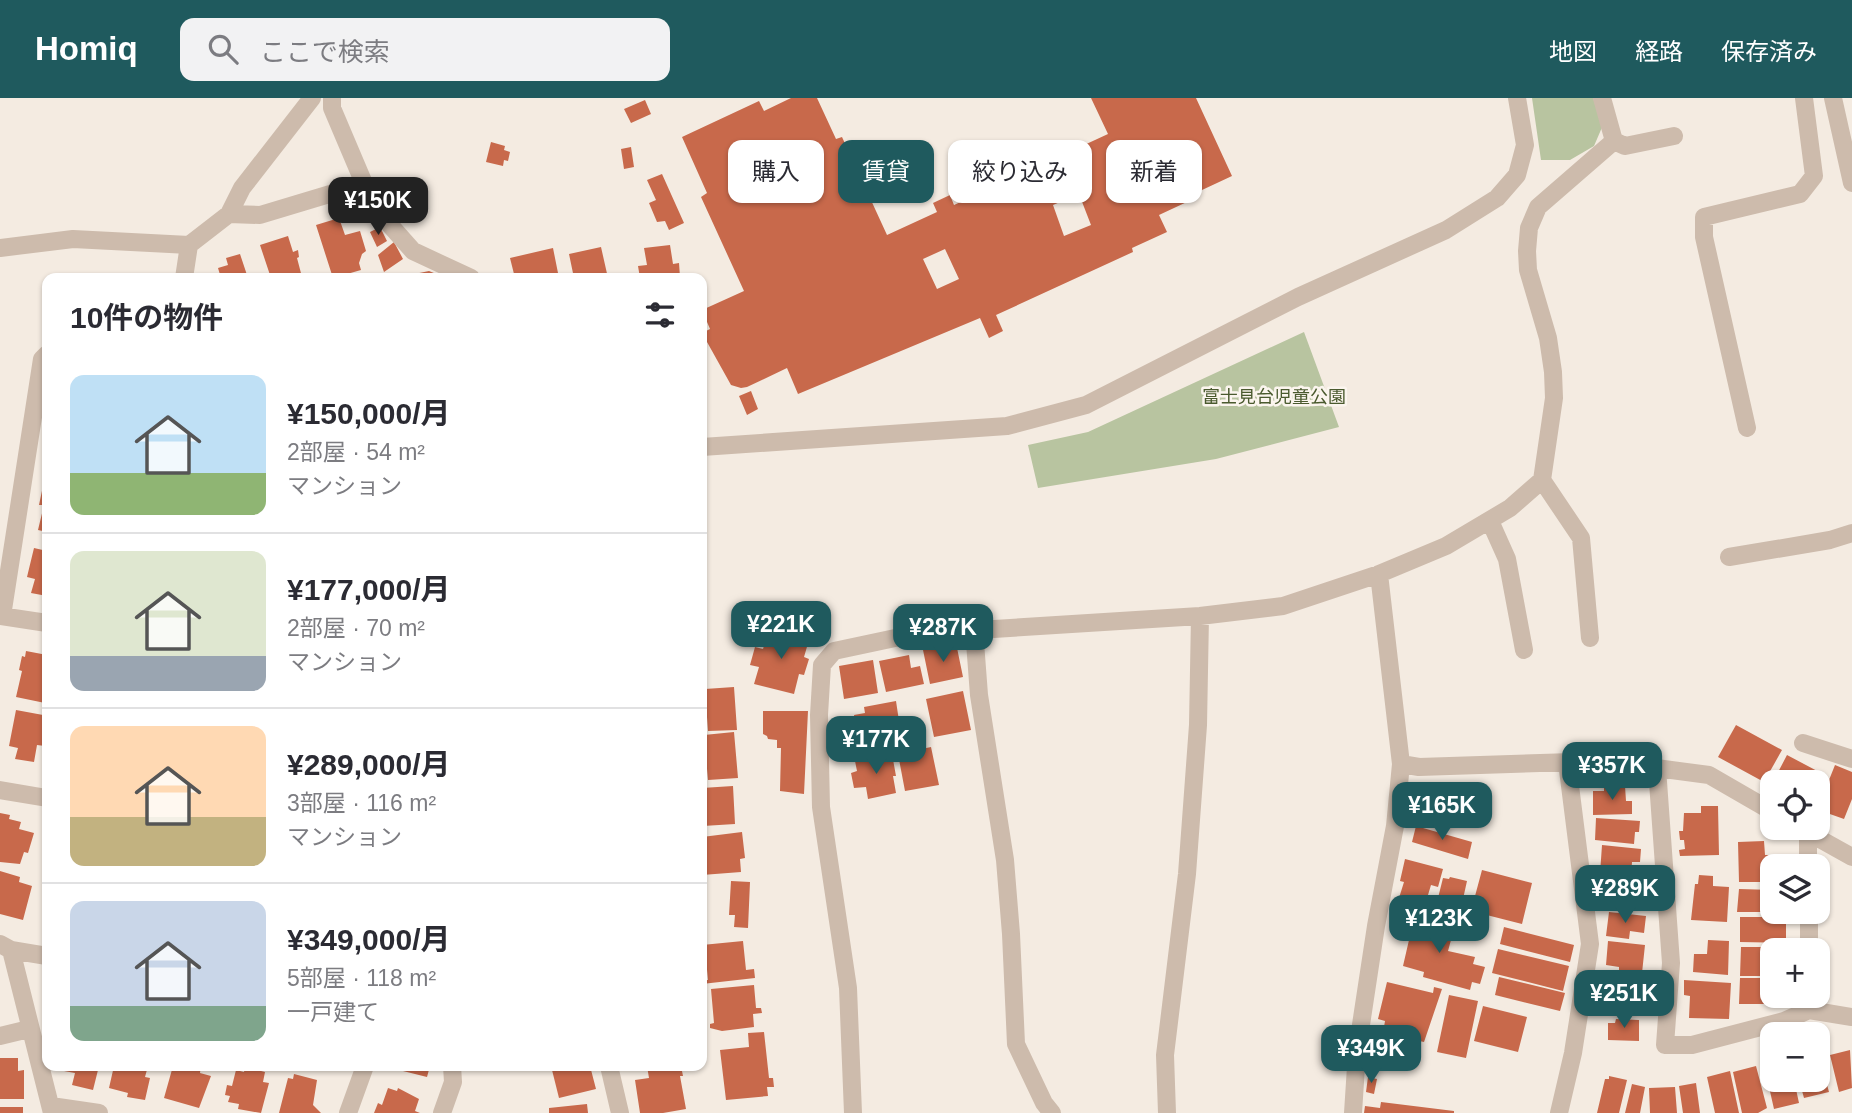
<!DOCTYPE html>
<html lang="ja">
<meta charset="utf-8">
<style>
:root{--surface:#fff;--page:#f2f2f3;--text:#2b2b33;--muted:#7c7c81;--line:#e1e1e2;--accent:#1f5a5e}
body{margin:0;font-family:Arial,"Noto Sans JP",sans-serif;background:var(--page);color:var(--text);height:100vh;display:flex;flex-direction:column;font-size:26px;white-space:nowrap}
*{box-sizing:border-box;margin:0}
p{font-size:23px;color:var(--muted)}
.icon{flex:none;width:38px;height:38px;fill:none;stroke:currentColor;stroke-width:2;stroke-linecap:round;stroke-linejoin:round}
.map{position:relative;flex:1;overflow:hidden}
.drawer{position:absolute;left:42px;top:175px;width:665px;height:798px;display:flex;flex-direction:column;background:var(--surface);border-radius:14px;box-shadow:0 2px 5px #0004}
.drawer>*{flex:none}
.top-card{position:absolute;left:728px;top:42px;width:665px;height:63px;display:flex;gap:14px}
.buttons{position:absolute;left:1760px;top:672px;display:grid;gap:14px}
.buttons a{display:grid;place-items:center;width:70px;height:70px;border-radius:14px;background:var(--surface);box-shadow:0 2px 5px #0004;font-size:35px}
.price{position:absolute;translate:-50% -60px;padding:0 16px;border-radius:14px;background:var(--accent);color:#fff;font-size:23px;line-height:46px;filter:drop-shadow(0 2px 4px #0008)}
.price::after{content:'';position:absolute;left:50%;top:42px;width:21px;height:16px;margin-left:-10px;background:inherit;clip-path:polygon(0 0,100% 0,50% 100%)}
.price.active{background:#222;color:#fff}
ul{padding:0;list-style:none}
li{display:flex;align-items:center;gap:21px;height:175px;padding:0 28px}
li+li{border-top:2px solid var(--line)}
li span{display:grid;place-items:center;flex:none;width:196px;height:140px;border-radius:14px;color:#555}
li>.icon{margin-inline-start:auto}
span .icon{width:84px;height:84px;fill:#fffc;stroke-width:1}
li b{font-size:30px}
h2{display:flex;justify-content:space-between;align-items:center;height:84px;padding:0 28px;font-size:30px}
.tag{padding:0 24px;border-radius:14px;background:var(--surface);box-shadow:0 2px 5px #0004;font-size:24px;line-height:63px}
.tag.active{background:var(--accent);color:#fff}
header{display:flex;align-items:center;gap:42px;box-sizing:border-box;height:98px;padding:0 35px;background:var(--accent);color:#fff}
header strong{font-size:33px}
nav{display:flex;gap:38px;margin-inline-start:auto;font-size:24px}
.search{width:490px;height:63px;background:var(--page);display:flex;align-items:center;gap:18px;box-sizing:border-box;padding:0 24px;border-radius:14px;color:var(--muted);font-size:26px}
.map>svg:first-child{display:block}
.green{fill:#b8c4a0}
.building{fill:#c8694b;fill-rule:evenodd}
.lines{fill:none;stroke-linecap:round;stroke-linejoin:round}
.street{stroke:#cdbbac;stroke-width:18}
.labels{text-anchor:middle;stroke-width:5;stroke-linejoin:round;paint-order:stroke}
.park-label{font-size:18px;fill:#4a5a2e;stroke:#fbf5ee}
</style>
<header>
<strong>Homiq</strong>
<div class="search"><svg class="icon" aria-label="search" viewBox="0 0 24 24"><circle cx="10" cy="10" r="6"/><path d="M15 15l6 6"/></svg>ここで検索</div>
<nav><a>地図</a><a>経路</a><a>保存済み</a></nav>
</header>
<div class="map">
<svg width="1852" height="1015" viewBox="0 0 1852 1015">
<rect width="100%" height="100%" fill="#f4ebe1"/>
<path class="green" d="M1532 0H1593L1603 27 1594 48 1570 62H1541Z
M1304 234 1339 329 1216 361 1038 390 1028 347 1088 334Z"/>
<path class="building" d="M791 0H817L836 41 842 39 887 137 937 114 933 105 950 97 954 107 1108 36 1091 0H1196L1232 78 1187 99 1189 103 1159 117 1167 134 1132 150 1133 154 996 217 1003 233 989 240 980 220 798 296 787 270 747 289 741 290 731 287 702 235 710 231 702 212 744 193 701 99 707 95 682 39 759 3 764 13ZM1079 96 1091 127 1064 138 1053 107ZM945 151 959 181 937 191 923 161Z
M645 2 651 16 631 25 624 11Z
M491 44 505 48 504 52 510 54 508 63 504 62 503 68 486 64Z
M631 49 634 69 624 71 621 51Z
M662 76 684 125 669 132 665 123 657 124 649 105 656 102 647 82Z
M339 120 345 137 360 133 366 153 362 156 359 165 361 172 333 180 316 127Z
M380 129 387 143 377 149 370 134Z
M288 138 293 154 298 152 299 159 297 160 302 179 271 180 260 147Z
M394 144 403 161 384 174 378 157Z
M670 147 673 166 679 165 680 179 640 180 638 168 647 167 644 150Z
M601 149 608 180H574L569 156Z
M553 150 559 180H515L510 160Z
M240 156 248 180H221L218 170 228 167 226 160Z
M429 173 446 180H400V179Z
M751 293 758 311 747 317 739 298Z
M43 388 47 389V434L38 432 44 407H39Z
M34 450 47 453V498L31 495 35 481 27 479Z
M769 531 809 542 804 559 809 561 804 577 799 576 794 596 754 586 759 569 750 567 755 549 763 551Z
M956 545 963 579 930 586 923 552Z
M26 553 47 557 45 570H47L45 605 16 599 22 573 19 572 22 558 25 559Z
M909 557 911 570 920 568 924 586 886 594 879 563Z
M873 562 878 595 844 601 839 568Z
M734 589 737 632 708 633 705 591Z
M963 593 971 632 934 639 926 601Z
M896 603 899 623 916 619 921 642 861 655 854 617 865 615 864 609Z
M16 612 43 617 42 627 47 628 45 648 37 647 34 664 15 661 18 650 9 648Z
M763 613H808L804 696 780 693 781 650H777V642L768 641 767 638 763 636Z
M1736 627 1782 652 1764 684 1718 659Z
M734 634 738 680 708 682 704 637Z
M931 649 939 687 905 693 898 656Z
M888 656H892L896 678H893L896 695 868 701 866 689 854 690 851 675 857 673 855 663Z
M1787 657 1821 675 1816 684H1773Z
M1835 667 1852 674V701L1844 721 1827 715 1829 711 1819 707Z
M733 688 735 726 703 728 702 690Z
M1625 688 1626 703H1632V716L1593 717V693H1604V689Z
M1701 708H1718L1719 757 1680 758 1679 752 1685 751 1684 742H1680L1679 733H1683L1684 715H1701Z
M0 715 10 717 9 721 21 724 19 731 34 735 28 755 24 754 20 766 0 764Z
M1596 720 1640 723 1639 734H1635L1634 746 1595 742Z
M1416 728 1472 744 1468 761 1412 744Z
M742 734 745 760 740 761 741 774 702 777V739Z
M1764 743 1765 757H1789L1790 768H1773V784H1739L1738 744Z
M1602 747 1641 751 1640 764H1632L1631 779 1600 776Z
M1405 761 1443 771 1438 789 1431 787 1428 797 1432 798 1429 808 1399 800 1404 784 1400 783Z
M1482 772 1532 785 1522 826 1471 813Z
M0 773 20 779 19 784 32 788 23 822 0 816Z
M1699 777 1713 778V788L1729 789 1727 824 1691 822 1695 786H1698Z
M1450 779 1467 783 1461 810 1437 804 1443 780 1449 781Z
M1609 779 1645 782 1643 803 1638 802 1637 811 1607 808Z
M731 783 750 784 748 830 734 829 735 817H729Z
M1739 791 1773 792V814H1737Z
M1609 814 1646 818 1644 835 1630 833 1629 841 1606 838Z
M1409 817 1454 831 1448 853 1475 859 1473 866 1485 869 1480 886 1472 884 1470 892 1423 879 1424 874 1403 868 1409 842 1404 840Z
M1740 819H1786V845L1740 844Z
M1504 829 1574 847 1570 864 1500 846Z
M1708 842 1729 843 1728 877 1693 874 1694 856H1707Z
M743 843 746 872 754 871 755 880 702 886V882H708L706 861H702V847Z
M1608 843 1645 847 1642 875 1619 873V869L1606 867Z
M1741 849H1782V852H1773V869H1767V878H1740Z
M1498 851 1569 868 1563 893 1492 875Z
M1499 879 1565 895 1560 913 1495 897Z
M1609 880 1640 884 1636 915 1615 912 1616 903 1607 902Z
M1740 880H1773V898H1783V906H1739Z
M1684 882 1731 885 1729 921 1689 920 1690 898 1684 897Z
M1387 884 1433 895 1434 889 1442 891 1424 944 1383 935 1385 923 1378 921Z
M754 887 756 910H761L762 915 753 916 754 929 722 933 710 930V926L714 925 711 891Z
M1449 897 1478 903 1466 960 1437 954Z
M1483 908 1527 919 1518 954 1474 943Z
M1616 921 1639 922V943L1608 942V925H1615Z
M764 934 769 980H773L774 989H767L768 998 726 1002 720 952 749 949 748 935Z
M1850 952 1852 990 1839 994 1830 957Z
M1818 953 1829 994 1804 1000 1799 982H1818Z
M0 960H18V973L24 972V1001H0Z
M1773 965V982H1794L1799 1005 1774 1011 1764 967Z
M65 968H99L93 992 72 987 75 975 64 973Z
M114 968H148L145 979 150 980 145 1002 127 999 128 995 109 990Z
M173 968H201L200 975 211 978 199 1010 164 1000Z
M404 968H430L427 979 403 973Z
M551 968H590L596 991 559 1000Z
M647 968H681L683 978H680L686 1011 663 1015H640L635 982 649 980Z
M1756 968 1767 1010 1758 1015H1742L1733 974Z
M245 969 265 974 263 984 269 985 261 1015 238 1011 239 1006 228 1004 230 998 225 997 227 987 232 988 236 972 244 974Z
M1730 973 1739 1015H1715L1707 979Z
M294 976 317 982 313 1007 321 1015H279L288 980 293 981Z
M1609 978 1627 982 1619 1015H1597L1605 981H1609Z
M1368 979 1377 981 1374 996 1366 994Z
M1696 985 1700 1015H1683L1679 988Z
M1632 986 1645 989 1640 1015H1625Z
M1675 989 1677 1015H1650L1649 990Z
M388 990 397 993 398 990 419 1001 415 1013 420 1015H374L378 1005 382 1007Z
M1381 1004 1454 1013V1015H1364L1365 1008 1380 1010Z
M587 1006 588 1015H549V1010Z
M0 1009H23V1015H0Z"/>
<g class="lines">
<path class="street" d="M332 0V10L374 109 413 153 471 180
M1833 0 1852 85
M1614 43 1625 48 1674 38
M229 116 260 117 363 86
M0 150 73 141 189 147 229 116 242 90 312 0
M184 180 189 147
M1747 330 1704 139V119L1800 96 1814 78 1804 0
M702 349 1007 328 1086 307 1298 199 1446 132 1497 100 1517 77 1525 47 1517 0
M1542 382 1581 440 1590 540
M1490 423 1507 461 1524 552
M1729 459 1830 442 1852 435
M0 518 47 525
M2 518 42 261 47 256
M974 531 979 597 1005 762 1011 836 1016 946 1044 1005 1052 1015
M1803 645 1852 661
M1401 666 1419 669 1604 663 1709 677 1773 714
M1657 670 1671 865 1665 947H1692L1784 923 1809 912 1852 919
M0 692 47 700
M1800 730 1852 759
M1808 734V768
M1809 814V852
M0 846 11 852 47 858
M11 852 52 1015
M0 938 29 931
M609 968 620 1015
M51 1008 99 1015
M348 1015 365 968
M442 1015 453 984 452 968
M853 1015 848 890 821 709 819 617 822 567 834 553 914 536 1200 518 1283 508 1379 476 1446 448 1510 410 1542 382 1554 300 1553 274 1548 240 1528 172 1527 153 1529 130 1538 109 1614 43 1602 0
M1167 1015 1165 957 1187 776 1198 627 1200 518
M1353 1015 1357 953 1376 828 1395 728 1401 666 1379 476
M1559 1015 1573 955 1590 846 1567 664"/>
</g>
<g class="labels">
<g class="park-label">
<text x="1274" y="305">富士見台児童公園</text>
</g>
</g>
</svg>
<div class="buttons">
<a><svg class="icon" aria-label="locate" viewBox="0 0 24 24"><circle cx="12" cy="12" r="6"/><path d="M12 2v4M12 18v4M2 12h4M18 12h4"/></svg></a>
<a><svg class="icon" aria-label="layers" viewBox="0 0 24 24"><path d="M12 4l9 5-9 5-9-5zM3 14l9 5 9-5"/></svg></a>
<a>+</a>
<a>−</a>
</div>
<b class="price active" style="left:378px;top:139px">¥150K</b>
<b class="price" style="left:781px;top:563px">¥221K</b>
<b class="price" style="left:943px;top:566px">¥287K</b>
<b class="price" style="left:876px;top:678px">¥177K</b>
<b class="price" style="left:1612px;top:704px">¥357K</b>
<b class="price" style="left:1442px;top:744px">¥165K</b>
<b class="price" style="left:1625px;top:827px">¥289K</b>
<b class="price" style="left:1439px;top:857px">¥123K</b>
<b class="price" style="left:1624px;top:932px">¥251K</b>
<b class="price" style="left:1371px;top:987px">¥349K</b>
<div class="top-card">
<a class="tag">購入</a>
<a class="tag active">賃貸</a>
<a class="tag">絞り込み</a>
<a class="tag">新着</a>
</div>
<section class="drawer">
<h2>10件の物件<svg class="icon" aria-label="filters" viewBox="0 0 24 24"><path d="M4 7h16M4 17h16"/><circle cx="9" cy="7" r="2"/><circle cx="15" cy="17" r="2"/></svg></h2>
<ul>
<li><span style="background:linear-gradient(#bfe0f5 70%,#8fb573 0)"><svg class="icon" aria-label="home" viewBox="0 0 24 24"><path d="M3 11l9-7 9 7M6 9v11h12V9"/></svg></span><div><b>¥150,000/月</b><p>2部屋 · 54 m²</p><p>マンション</p></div></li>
<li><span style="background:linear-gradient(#dfe7d0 75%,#9aa5b1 0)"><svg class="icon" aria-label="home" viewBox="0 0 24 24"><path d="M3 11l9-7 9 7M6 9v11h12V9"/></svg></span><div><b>¥177,000/月</b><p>2部屋 · 70 m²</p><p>マンション</p></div></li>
<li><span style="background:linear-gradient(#ffd9b3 65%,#c2b280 0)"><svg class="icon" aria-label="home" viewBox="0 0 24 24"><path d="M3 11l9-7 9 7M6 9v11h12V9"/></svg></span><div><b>¥289,000/月</b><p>3部屋 · 116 m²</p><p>マンション</p></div></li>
<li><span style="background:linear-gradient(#c9d6e8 75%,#7fa58c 0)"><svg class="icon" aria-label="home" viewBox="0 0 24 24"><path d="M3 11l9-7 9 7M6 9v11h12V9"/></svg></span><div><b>¥349,000/月</b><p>5部屋 · 118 m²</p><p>一戸建て</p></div></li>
</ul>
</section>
</div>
